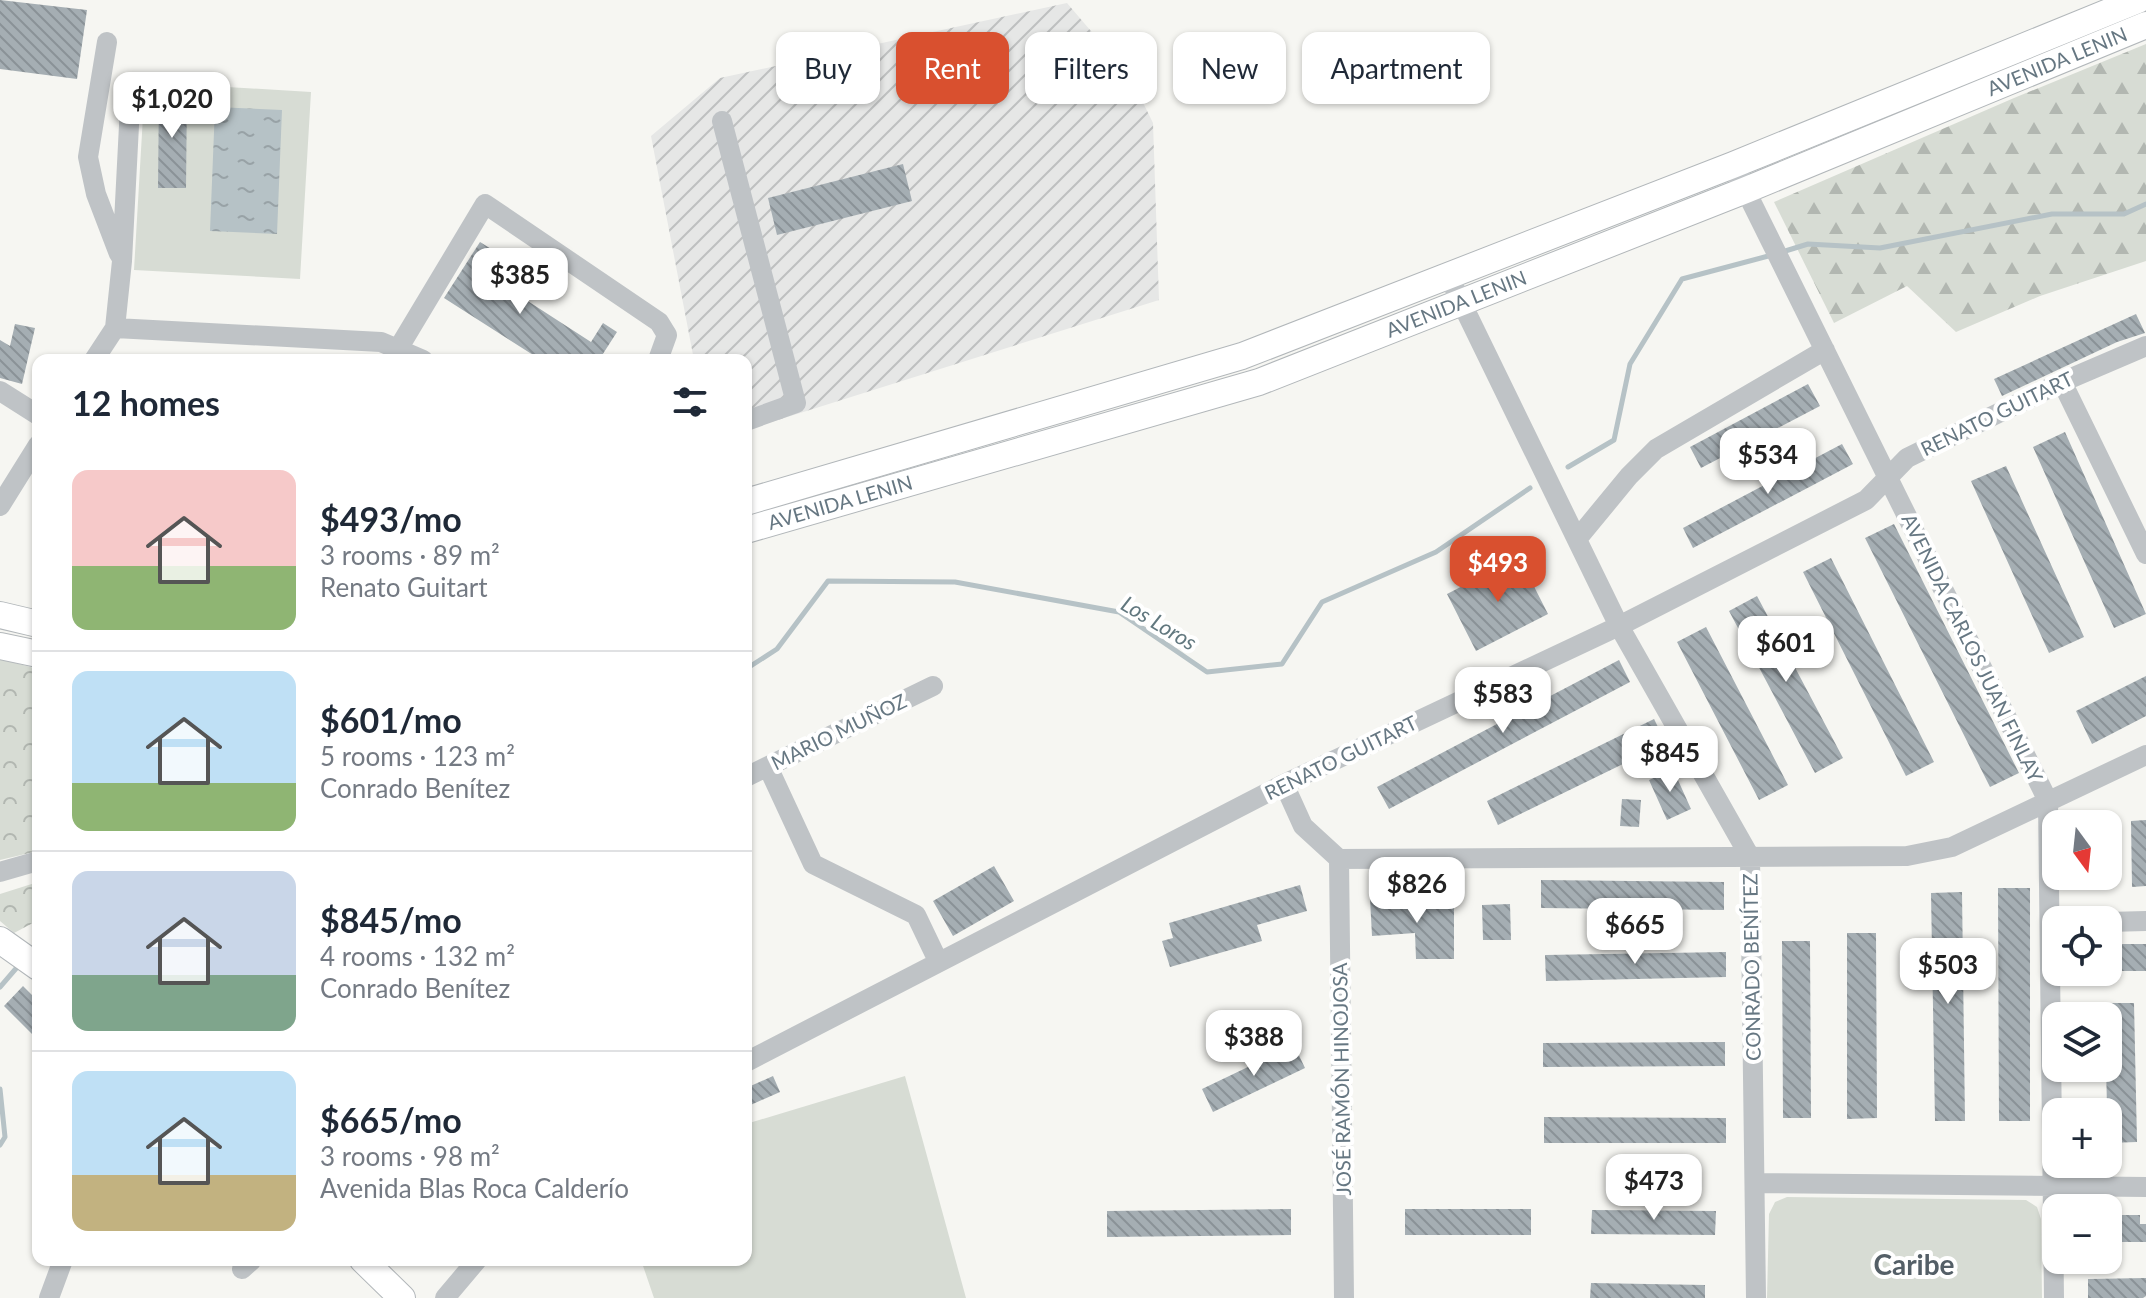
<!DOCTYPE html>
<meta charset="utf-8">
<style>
:root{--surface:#fff;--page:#f2f2f3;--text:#1f2937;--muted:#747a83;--line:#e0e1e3;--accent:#d9502f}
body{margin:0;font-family:Lato,sans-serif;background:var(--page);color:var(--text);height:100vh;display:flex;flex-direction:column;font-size:30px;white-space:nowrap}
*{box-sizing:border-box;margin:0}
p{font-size:26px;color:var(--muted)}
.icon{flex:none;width:44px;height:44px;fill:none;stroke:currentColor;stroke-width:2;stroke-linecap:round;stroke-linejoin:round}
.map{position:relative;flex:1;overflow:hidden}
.sheet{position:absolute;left:32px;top:354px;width:720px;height:912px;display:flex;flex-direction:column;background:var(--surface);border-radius:16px;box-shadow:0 2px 6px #0004}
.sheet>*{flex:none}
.guide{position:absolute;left:776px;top:32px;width:760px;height:72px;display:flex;gap:16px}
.needle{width:52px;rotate:165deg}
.controls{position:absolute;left:2042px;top:810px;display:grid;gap:16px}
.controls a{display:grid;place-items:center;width:80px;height:80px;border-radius:16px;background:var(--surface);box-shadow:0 2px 6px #0004;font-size:40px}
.price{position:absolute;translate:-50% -68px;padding:0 18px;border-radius:16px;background:#fff;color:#222;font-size:26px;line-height:52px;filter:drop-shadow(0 2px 4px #0008)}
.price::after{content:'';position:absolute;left:50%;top:48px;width:24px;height:18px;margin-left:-12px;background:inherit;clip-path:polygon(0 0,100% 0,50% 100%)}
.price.current{background:var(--accent);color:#fff}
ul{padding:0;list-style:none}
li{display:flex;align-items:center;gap:24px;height:200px;padding:0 40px}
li+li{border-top:2px solid var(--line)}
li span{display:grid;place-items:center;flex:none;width:224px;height:160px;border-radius:16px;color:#555}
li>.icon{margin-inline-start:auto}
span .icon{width:96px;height:96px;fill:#fffc;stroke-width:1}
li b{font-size:34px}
h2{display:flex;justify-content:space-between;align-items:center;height:96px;padding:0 40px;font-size:34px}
.pill{padding:0 28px;border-radius:16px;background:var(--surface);box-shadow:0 2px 6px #0004;font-size:28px;line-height:72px}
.pill.current{background:var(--accent);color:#fff}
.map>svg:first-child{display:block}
.industrial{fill:url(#industrial-furrows)}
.green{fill:#d7dcd4}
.forest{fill:url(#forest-firs)}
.park{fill:url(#park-crowns)}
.water{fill:url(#water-ripples)}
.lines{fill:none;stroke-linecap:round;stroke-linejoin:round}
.stream{stroke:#b6c2c6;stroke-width:5}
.building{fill:url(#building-back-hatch)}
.major-casing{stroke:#b2b7ba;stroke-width:28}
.minor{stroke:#bfc3c6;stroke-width:20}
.major{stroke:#fff;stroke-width:26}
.labels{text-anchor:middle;stroke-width:8;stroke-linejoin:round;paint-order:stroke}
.street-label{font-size:20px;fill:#667782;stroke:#fff}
.water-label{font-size:22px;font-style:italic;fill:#62787f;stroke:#fff}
.district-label{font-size:28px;font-weight:bold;fill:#545f67;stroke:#fff}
</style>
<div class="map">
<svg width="2146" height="1298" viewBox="0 0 2146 1298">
<defs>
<pattern id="industrial-furrows" width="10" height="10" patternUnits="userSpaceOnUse" patternTransform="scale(2)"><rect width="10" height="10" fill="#e6e7e6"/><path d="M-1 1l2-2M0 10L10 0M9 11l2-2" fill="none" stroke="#bec0c0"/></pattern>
<pattern id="forest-firs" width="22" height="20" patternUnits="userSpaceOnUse" patternTransform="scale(2)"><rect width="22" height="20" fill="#d7dcd4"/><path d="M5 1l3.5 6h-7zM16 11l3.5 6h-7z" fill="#b2b7b1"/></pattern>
<pattern id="park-crowns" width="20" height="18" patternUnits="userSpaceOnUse" patternTransform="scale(2)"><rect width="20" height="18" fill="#d7dcd4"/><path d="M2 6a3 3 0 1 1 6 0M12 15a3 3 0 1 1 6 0" fill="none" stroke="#b2b7b1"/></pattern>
<pattern id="water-ripples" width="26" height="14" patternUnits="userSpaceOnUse" patternTransform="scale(2)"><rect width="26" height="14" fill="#b6c2c6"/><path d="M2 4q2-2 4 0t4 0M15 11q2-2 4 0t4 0" fill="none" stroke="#98a2a6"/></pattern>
<pattern id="building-back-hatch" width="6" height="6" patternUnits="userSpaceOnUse" patternTransform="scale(2)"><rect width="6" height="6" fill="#a5aeb3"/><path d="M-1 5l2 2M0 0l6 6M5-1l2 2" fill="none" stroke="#8a9297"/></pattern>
</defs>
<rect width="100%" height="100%" fill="#f6f6f2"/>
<path class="industrial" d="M1067 3 1131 78 1153 123 1159 300 746 430V360H694L651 136 720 78Z"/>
<path class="green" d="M145 82 311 92 300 279 134 270Z
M133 354 280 360H118Z
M905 1076 966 1298H654L641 1260H746V1124Z
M1787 1197 2026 1200 2037 1207 2041 1219 2042 1298H1767L1769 1214 1775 1202Z"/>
<path class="forest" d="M2146 44V261L2040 296 1956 332 1907 286 1834 323 1774 202 2014 98Z"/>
<path class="park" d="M0 659 38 669V851L0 860Z
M38 882V917L31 924 14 933 0 921V894Z"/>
<path class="water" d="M215 107 282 110 277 234 210 231Z"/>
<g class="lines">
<path class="stream" d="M1782 252 1808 244 1880 248 2052 214H2124L2146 204
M1568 467 1614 440 1630 364 1682 279 1772 255
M746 669 777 649 828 581 955 582 1119 612 1207 672 1282 664 1322 602 1436 552 1530 488
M0 987 19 965
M0 1089 5 1137 0 1145"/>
</g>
<path class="building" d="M0 0 87 10 77 79 0 69Z
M159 91H187L186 188H158Z
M903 164 912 201 777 235 768 198Z
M480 242 496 252 483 272 591 342 603 323 617 332 599 360H541L444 298Z
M2136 314 2145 333 2117 342 2002 396 1994 379Z
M15 324 35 328 22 384 0 378V340L10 346Z
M1808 384 1820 406 1701 468 1690 447Z
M2065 432 2146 614 2114 628 2033 447Z
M1842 444 1853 464 1693 548 1683 528Z
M2006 466 2084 637 2049 653 1971 481Z
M1894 524 2019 773 1990 787 1865 538Z
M1519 557 1548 614 1476 651 1447 594Z
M1831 558 1934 762 1906 776 1803 572Z
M1757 596 1843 758 1815 773 1729 611Z
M1706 627 1788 785 1759 800 1677 642Z
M1619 660 1630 682 1389 809 1377 787Z
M2146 676V716L2092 744 2076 711Z
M1654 719 1666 743 1498 825 1487 801Z
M1673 769 1691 809 1667 820 1649 780Z
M1622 799 1641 800 1639 827 1620 826Z
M2146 820V886L2132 887 2131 821Z
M994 866 1014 901 953 936 933 901Z
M1541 880 1724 882V910L1541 908Z
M1300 885 1307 911 1257 925 1262 941 1170 967 1162 941 1173 938 1169 923Z
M1998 888H2030V1121H1999Z
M1962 892 1965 1121H1935L1931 893Z
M1398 896V905L1454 904V959H1416L1415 933 1372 936 1370 898Z
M1510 904 1511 940H1483L1482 905Z
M1847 933H1876L1877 1118 1847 1119Z
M1782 941H1810L1811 1118H1783Z
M2108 944H2146V971H2108Z
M1726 952V977L1546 981 1545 955Z
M23 986 38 1001V1040L4 1006Z
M2108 1003H2134L2137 1142 2108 1143 2106 1068H2108Z
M1725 1042V1066L1543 1067V1043Z
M1294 1045 1305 1068 1213 1112 1202 1089Z
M773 1076 780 1092 746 1107V1088Z
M1544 1117 1726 1118V1143H1544Z
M1291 1209V1235L1107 1237V1211Z
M1405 1209H1531V1235H1405Z
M1592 1210 1716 1211 1715 1235 1591 1234Z
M2112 1215H2140V1224H2146V1242H2108V1224H2112Z
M2146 1278V1296L2143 1298H2088V1279Z
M1591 1283 1705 1285V1298H1590Z"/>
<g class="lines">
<g class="major-casing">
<g id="major">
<path d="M746 502 1242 356 1733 165 2138 0"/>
<path id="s1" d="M746 530 1259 382 1746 190 2146 25"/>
<path d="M0 615 38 624"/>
<path d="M0 646 38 654"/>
<path d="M0 940 38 967"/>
<path d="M363 1260 402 1298"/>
</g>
</g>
<path class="minor" d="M107 42 88 157 96 194 119 254
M722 121 796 403 746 421
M1733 165 2048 801 2054 1298
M1449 277 1619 626 1750 857 1756 1298
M115 328 381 342 423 360
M398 349 485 204 659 322 667 335 658 360
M94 360 115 328 122 261 130 106
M2062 382 2146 554
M0 391 38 415
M0 506 38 445
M1578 538 1629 476 1656 449 1825 350
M768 767 813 864 916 915 938 961
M746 777 933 686
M1284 784 1303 826 1339 859 1344 1298
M1339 859 1907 856 1952 847 2146 755
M0 872 38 861
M2108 922 2146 921
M746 1062 1284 784 1619 626 1866 500 1907 458 2062 382 2146 346
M1755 1183 2146 1187
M242 1269 252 1260
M49 1298 63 1260
M445 1298 477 1260"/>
<use href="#major" class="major"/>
</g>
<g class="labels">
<g class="street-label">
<text dy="7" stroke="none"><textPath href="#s1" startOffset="1394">AVENIDA LENIN</textPath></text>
<text dy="7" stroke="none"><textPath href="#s1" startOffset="746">AVENIDA LENIN</textPath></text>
<text transform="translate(1997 414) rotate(-26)" y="7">RENATO GUITART</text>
<text dy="7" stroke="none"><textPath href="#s1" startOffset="98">AVENIDA LENIN</textPath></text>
<text transform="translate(1972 648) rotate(64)" y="7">AVENIDA CARLOS JUAN FINLAY</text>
<text transform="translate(839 732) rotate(-26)" y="7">MARIO MUÑOZ</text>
<text transform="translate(1341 758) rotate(-26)" y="7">RENATO GUITART</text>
<text transform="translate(1752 967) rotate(-91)" y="7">CONRADO BENÍTEZ</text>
<text transform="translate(1342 1079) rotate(-91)" y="7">JOSÉ RAMÓN HINOJOSA</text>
</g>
<g class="water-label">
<text transform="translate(1159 623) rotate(31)" y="8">Los Loros</text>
</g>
<g class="district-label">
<text x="1914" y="1275">Caribe</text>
</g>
</g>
</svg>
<div class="controls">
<a><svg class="needle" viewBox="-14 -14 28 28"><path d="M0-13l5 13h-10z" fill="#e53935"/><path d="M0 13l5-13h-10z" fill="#747a83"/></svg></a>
<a><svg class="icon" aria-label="locate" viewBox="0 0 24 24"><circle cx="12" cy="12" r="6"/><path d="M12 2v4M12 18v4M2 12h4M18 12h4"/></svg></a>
<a><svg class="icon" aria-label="layers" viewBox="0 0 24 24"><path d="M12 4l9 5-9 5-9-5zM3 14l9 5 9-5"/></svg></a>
<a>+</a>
<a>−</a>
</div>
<b class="price" style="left:172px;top:140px">$1,020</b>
<b class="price" style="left:520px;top:316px">$385</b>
<b class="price" style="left:1768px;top:496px">$534</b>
<b class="price current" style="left:1498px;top:604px">$493</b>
<b class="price" style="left:1786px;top:684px">$601</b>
<b class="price" style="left:1503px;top:735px">$583</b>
<b class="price" style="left:1670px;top:794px">$845</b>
<b class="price" style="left:1417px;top:925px">$826</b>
<b class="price" style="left:1635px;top:966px">$665</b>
<b class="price" style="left:1948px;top:1006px">$503</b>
<b class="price" style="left:1254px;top:1078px">$388</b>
<b class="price" style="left:1654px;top:1222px">$473</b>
<div class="guide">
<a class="pill">Buy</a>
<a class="pill current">Rent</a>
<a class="pill">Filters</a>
<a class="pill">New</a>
<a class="pill">Apartment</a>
</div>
<section class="sheet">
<h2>12 homes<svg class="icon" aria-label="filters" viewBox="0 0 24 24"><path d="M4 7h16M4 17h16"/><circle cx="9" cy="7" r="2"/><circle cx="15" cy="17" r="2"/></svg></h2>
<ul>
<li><span style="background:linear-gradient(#f6c9c9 60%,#8fb573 0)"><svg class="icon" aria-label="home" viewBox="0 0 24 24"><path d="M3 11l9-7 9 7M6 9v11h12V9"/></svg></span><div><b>$493/mo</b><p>3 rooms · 89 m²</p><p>Renato Guitart</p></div></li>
<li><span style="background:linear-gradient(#bfe0f5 70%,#8fb573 0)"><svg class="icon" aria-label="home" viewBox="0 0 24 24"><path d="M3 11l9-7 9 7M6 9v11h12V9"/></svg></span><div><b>$601/mo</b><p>5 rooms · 123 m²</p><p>Conrado Benítez</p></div></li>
<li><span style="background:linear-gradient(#c9d6e8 65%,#7fa58c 0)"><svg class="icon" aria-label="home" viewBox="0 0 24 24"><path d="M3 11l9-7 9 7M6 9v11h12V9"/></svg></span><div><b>$845/mo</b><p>4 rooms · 132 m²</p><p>Conrado Benítez</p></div></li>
<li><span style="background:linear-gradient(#bfe0f5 65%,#c2b280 0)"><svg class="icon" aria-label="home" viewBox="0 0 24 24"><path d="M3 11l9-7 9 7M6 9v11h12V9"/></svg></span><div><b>$665/mo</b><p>3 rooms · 98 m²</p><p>Avenida Blas Roca Calderío</p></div></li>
</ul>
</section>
</div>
